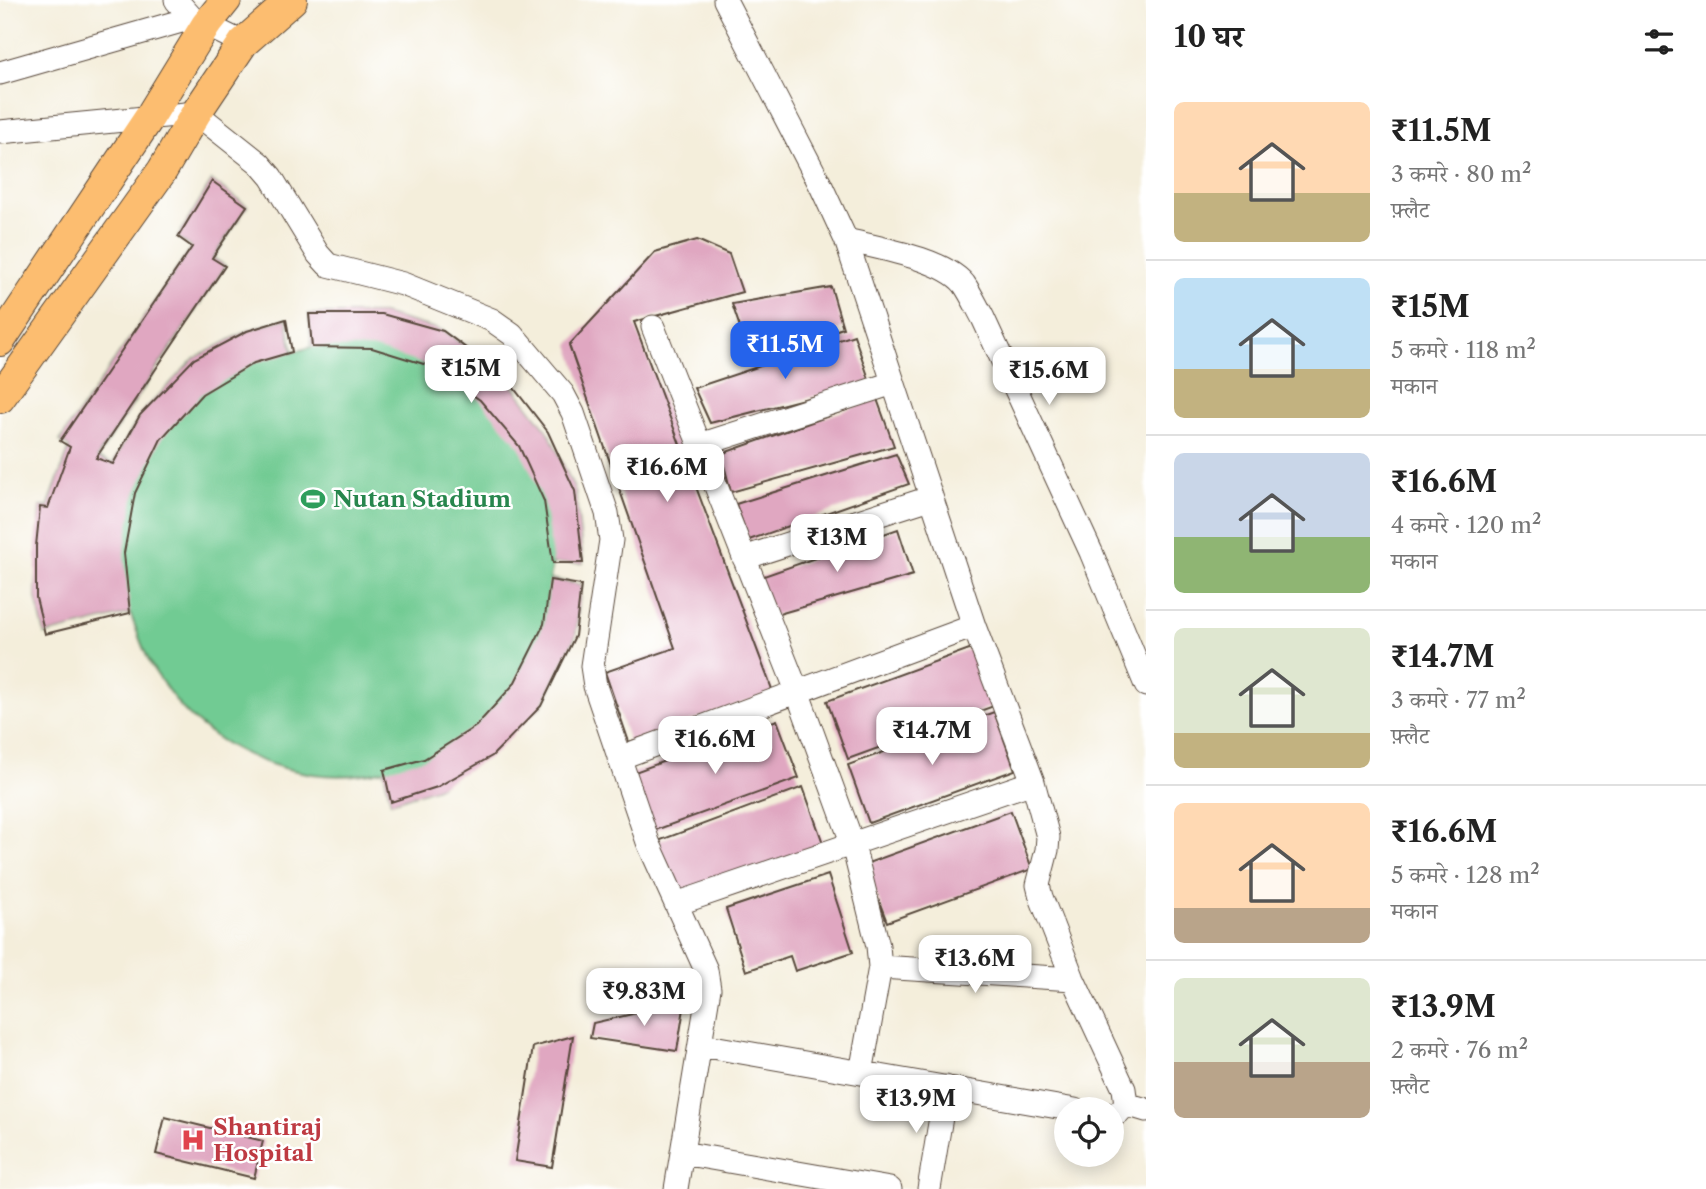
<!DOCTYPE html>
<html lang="hi">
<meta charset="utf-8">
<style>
:root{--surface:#fff;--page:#f2f2f2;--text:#222;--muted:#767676;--line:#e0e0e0;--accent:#2563eb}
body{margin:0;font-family:"Libre Caslon Text","Noto Serif Devanagari",serif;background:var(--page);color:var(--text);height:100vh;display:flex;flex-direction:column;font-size:26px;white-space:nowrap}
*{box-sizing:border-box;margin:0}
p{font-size:23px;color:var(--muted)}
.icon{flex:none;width:38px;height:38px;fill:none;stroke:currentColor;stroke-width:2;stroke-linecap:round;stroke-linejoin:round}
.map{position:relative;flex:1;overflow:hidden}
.sheet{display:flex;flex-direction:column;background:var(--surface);width:560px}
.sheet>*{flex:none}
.tools{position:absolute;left:1054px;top:1097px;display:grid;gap:14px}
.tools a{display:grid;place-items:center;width:70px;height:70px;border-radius:50%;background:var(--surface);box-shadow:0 4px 18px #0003;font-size:35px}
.price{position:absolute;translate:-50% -60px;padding:0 16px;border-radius:14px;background:#fff;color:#222;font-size:23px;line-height:46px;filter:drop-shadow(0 2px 4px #0008)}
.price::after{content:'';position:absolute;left:50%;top:42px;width:21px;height:16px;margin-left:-10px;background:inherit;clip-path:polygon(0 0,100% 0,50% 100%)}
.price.current{background:var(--accent);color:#fff}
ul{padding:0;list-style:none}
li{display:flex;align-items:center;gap:21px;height:175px;padding:0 28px}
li+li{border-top:2px solid var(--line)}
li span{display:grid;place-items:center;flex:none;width:196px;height:140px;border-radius:10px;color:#555}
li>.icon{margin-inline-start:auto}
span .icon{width:84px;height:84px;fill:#fffc;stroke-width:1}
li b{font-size:30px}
h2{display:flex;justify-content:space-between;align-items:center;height:84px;padding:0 28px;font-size:30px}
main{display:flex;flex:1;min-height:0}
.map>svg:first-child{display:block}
.green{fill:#71cb93;stroke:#567a58;stroke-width:2}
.building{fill:#e0a7c1}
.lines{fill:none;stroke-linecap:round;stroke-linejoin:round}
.minor-casing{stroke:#57473a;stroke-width:25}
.major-casing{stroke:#57473a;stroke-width:32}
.minor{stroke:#fff;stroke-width:23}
.major{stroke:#fcbd6f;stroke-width:30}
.labels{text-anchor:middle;stroke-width:5;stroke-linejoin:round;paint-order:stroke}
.leisure-label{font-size:23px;font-weight:bold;fill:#27864d;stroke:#fff;text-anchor:start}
.health-label{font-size:23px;font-weight:bold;fill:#be3a42;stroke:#fff;text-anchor:start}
</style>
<main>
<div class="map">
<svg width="1146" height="1189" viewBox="0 0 1146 1189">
<rect width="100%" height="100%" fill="#fff"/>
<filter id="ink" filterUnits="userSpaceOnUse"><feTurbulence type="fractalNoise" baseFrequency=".0143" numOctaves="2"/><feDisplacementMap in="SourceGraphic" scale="14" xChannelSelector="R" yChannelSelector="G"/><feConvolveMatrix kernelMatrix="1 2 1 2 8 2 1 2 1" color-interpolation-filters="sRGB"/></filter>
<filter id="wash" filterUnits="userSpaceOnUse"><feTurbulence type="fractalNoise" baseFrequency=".00686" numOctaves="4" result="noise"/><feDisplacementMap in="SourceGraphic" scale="28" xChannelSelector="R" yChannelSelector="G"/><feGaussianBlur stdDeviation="1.57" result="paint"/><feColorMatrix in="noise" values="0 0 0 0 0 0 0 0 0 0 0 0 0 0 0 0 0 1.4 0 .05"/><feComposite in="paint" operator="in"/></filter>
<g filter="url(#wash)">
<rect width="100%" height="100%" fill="#f4eedb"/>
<path class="green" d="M212 181 247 206 213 258 225 266 97 458 113 464 140 415 194 359 247 331 286 319 293 352 312 347 309 314H382L443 331 506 378 548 432 575 491 583 563H553L550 579 581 585 575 636 541 706 437 787 391 802 384 770C319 787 243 764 193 719 179 707 166 688 156 673 144 656 138 632 130 613L45 634 36 598 40 507H48L70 447 60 441 192 247 178 237Z"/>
<g id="blocks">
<path class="building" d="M212 181 247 206 212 258 225 266 96 458 113 464 140 415 194 359 247 331 286 319 292 352 254 363 202 394 161 439 135 493 124 553 130 613 45 634 36 598V546L40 507 48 508 70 447 60 441 192 247 178 237Z
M697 240 729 254 742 292 634 322 773 692 629 742 605 672 675 648 569 345 655 252Z
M831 287 843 328 769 352 761 329 742 333 732 304Z
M309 314H382L443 331 506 378 548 432 575 491 583 563H553L544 501 519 446 480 400 430 366 372 348 312 347Z
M854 335 870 382 710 423 694 388Z
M877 399 894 446 731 492 721 454Z
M896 454 909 484 749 540 736 504Z
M898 529 913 575 772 616 758 578Z
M550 580 581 585 575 636 541 706 492 756 437 787 391 802 384 770 424 759 476 726 514 684 544 624Z
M972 648 994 706 848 759 827 701Z
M994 712 1015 770 869 823 848 765Z
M777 720 799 778 653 831 632 773Z
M803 787 824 846 678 899 658 841Z
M1011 811 1032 869 887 922 865 864Z
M828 875 853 952 795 971 790 956 746 971 726 909Z
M685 1002 677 1051 590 1038 593 1023Z
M573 1036 552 1167 515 1161 533 1047Z
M165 1117 263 1141 254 1178 156 1154Z"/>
</g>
</g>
<g filter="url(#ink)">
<use href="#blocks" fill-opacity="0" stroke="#57473a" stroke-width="2"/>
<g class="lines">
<g class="minor-casing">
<path id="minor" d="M176 0 192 18 243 43
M725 0 821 186 846 240 974 626 1033 782 1048 837 1047 850 1038 885 1041 897 1073 979 1124 1089 1126 1104 1118 1113 1111 1114
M0 73 192 18
M0 132 196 113 259 163 271 177 318 254 328 265 403 284 492 320 512 334 563 394 573 413 607 513 611 540 592 666 595 686 648 842 706 970 709 989 676 1189
M846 240C878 248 944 259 964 284 971 294 977 307 983 318L1091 552 1146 685
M653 327 797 691 853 845 878 946 880 967 861 1073
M700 445 893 383
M744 558 930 498
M619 758 974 626
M676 904 1033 782
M880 967 1073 979
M701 1045 1075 1110
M1126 1104 1146 1110
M682 1153 890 1189
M929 1189 946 1087"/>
</g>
<g class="major-casing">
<path id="major" d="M0 341 149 118 206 25 226 0
M0 398 162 171 196 113 243 43 292 0"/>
</g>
<use href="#minor" class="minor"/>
<use href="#major" class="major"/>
</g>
</g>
<defs>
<g id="stadium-bare" transform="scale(1.89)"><path d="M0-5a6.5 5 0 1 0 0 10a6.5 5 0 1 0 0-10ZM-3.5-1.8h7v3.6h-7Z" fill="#2e9e5b" stroke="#fff" stroke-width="2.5" paint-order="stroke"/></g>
<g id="hospital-bare" transform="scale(1.89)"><path d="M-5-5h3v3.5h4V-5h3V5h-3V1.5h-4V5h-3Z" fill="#e0444e" stroke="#fff" stroke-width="2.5" paint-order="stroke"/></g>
</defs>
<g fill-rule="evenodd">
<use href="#stadium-bare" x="313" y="499"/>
<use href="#hospital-bare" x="193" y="1140"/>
</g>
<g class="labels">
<g class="leisure-label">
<text x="333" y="507">Nutan Stadium</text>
</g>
<g class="health-label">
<text x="213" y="1135">Shantiraj<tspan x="213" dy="26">Hospital</tspan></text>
</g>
</g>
</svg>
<div class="tools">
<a><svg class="icon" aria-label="locate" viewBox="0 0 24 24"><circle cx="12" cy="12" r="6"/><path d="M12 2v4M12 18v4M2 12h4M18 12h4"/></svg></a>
</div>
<b class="price current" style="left:785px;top:381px">₹11.5M</b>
<b class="price" style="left:471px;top:405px">₹15M</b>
<b class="price" style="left:1049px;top:407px">₹15.6M</b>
<b class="price" style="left:667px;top:504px">₹16.6M</b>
<b class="price" style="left:837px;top:574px">₹13M</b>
<b class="price" style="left:932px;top:767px">₹14.7M</b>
<b class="price" style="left:715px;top:776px">₹16.6M</b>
<b class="price" style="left:975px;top:995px">₹13.6M</b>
<b class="price" style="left:644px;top:1028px">₹9.83M</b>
<b class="price" style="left:916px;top:1135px">₹13.9M</b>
</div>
<section class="sheet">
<h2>10 घर<svg class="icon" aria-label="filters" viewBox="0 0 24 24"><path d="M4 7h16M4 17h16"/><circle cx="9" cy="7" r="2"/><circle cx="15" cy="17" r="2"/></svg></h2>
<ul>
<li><span style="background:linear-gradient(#ffd9b3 65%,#c2b280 0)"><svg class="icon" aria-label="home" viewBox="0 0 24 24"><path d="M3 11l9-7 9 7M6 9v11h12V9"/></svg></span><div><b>₹11.5M</b><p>3 कमरे · 80 m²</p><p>फ़्लैट</p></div></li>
<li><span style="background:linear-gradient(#bfe0f5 65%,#c2b280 0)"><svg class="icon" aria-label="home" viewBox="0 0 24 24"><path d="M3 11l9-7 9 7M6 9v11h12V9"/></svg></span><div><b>₹15M</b><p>5 कमरे · 118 m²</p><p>मकान</p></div></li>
<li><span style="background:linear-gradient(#c9d6e8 60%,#8fb573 0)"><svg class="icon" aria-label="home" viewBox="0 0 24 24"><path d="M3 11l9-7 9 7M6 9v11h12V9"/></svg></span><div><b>₹16.6M</b><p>4 कमरे · 120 m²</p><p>मकान</p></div></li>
<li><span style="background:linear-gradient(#dfe7d0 75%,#c2b280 0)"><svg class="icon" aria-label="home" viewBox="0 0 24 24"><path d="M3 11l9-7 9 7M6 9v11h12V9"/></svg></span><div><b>₹14.7M</b><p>3 कमरे · 77 m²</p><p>फ़्लैट</p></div></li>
<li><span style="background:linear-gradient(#ffd9b3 75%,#b9a48a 0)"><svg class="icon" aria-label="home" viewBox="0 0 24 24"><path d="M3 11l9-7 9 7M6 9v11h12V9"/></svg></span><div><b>₹16.6M</b><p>5 कमरे · 128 m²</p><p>मकान</p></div></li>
<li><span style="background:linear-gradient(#dfe7d0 60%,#b9a48a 0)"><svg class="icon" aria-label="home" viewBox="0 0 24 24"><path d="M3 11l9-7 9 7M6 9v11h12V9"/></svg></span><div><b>₹13.9M</b><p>2 कमरे · 76 m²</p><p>फ़्लैट</p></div></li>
</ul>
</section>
</main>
